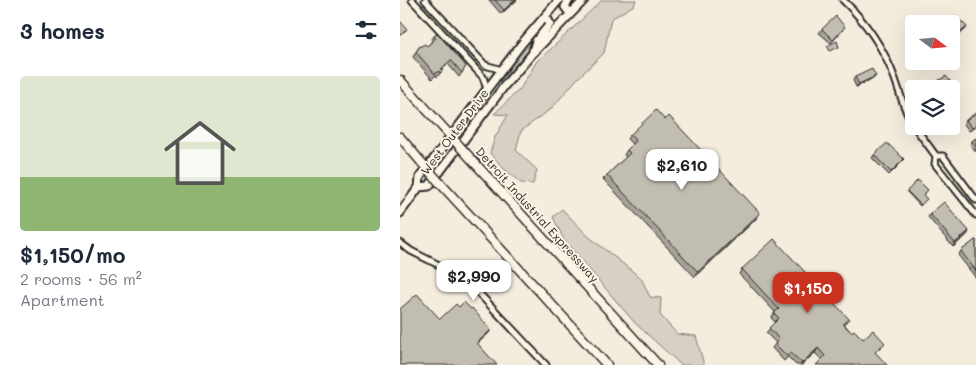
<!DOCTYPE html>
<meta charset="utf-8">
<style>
:root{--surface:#fff;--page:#f2f2f3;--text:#1f2937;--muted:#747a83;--accent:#c8321e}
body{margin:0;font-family:Mali,sans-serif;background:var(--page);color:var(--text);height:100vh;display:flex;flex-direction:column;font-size:19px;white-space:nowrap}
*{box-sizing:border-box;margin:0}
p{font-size:16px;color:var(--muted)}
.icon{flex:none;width:28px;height:28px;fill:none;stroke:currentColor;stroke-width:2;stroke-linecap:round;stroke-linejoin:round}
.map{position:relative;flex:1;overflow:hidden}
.panel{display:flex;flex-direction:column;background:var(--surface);width:400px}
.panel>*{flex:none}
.needle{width:32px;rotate:106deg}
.fabs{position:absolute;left:505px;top:15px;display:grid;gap:10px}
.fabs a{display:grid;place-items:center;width:55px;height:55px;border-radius:5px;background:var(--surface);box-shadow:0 5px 20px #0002;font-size:25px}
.price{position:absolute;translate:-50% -42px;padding:0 11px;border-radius:10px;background:#fff;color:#222;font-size:16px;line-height:32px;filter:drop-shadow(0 1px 2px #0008)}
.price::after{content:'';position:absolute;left:50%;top:30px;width:15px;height:11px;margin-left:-8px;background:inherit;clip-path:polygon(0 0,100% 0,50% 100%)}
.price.active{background:var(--accent);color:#fff}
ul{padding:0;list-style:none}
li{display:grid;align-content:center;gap:10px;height:265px;padding:0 20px}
li span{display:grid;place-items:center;height:155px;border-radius:5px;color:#555}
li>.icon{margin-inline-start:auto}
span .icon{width:90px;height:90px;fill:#fffc;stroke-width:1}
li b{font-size:21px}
h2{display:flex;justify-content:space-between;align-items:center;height:60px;padding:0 20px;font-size:21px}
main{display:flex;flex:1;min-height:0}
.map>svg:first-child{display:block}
.green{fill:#d6d1c4;stroke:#807e78}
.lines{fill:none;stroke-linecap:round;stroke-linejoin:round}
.minor-casing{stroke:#2b2b2b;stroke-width:9}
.major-casing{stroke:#2b2b2b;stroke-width:11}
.highway-casing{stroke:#2b2b2b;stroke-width:11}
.minor{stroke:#fcf5e5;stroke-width:5}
.major{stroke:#fcf5e5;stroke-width:7}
.highway{stroke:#fcf5e5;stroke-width:8}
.highway-bridge-casing{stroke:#2b2b2b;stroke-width:11;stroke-linecap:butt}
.highway-bridge{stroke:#fcf5e5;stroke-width:8}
.wall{fill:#a7a398;stroke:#2b2b2b}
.shaded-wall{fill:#88847c;stroke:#2b2b2b}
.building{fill:#c2bdb1;stroke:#2b2b2b}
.labels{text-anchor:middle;stroke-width:4;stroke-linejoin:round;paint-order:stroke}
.street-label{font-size:12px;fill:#2b2b2b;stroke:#fcf5e5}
</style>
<main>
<section class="panel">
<h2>3 homes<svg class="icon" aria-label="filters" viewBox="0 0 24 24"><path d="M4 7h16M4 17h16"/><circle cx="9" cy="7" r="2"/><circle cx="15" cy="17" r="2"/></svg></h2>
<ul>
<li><span style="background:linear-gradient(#dfe7d0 65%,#8fb573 0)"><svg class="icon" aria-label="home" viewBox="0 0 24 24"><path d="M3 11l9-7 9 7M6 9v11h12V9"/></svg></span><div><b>$1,150/mo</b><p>2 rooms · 56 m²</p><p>Apartment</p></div></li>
</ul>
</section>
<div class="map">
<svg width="576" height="365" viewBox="0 0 576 365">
<rect width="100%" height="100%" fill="#f4edde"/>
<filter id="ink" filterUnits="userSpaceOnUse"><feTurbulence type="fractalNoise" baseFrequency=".02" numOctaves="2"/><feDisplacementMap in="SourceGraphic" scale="10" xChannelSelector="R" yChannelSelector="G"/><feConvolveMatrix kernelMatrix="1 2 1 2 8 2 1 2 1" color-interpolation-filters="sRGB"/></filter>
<g filter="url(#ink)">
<path class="green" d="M202 0H236L234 5 211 19 204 53 177 79 152 108 121 131 116 150 137 170 133 184 121 183 104 169 90 153 95 137 108 115 94 114 120 89 137 61 151 49Z
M145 25 130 48 100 82H99Z
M162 209 188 236 241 278 250 297 261 298 260 315 277 334 296 336 304 365H281L235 323 164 240 153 217Z"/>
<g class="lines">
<g class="minor-casing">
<path id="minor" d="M12 0 83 77 87 89
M25 0 85 65 102 70
M443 0C466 22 484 49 495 79 501 95 504 112 514 126
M514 126 536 156 535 164 576 215
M536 156H543L576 200
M0 243 11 251 37 264 73 287 146 365"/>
</g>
<g class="major-casing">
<path id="major" d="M169 0 165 7 168 11H173
M133 51 136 41 150 24 148 20 143 19
M19 187 29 186 105 85 132 54 184 0
M19 187 20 177 123 42 159 0
M0 213 19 187"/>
</g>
<g class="highway-casing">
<path id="highway" d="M0 80 46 131
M0 137 22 163
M64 151 258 365
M40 183 207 365"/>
</g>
<use href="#minor" class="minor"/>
<use href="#major" class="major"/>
<use href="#highway" class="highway"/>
<g class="highway-bridge-casing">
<path id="highway-bridge" d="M46 131 64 151
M22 163 40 183"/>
</g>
<use href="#highway-bridge" class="highway-bridge"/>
</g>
<path class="wall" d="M89 0H117L101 14Z
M422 29 443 30 431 43 419 33Z
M34 36 66 66 59 77 48 64 42 70H43L37 77 36 75 32 79 13 57 19 47 27 46 32 41 31 40Z
M476 76 473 79 456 87 453 80 455 77Z
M576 113V126L569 131 564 124 566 120Z
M230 135 357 218 295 277 203 179 207 175 226 157 224 155 227 150 233 145 227 139Z
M576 138V152L570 145 572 141Z
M474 155 501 163 489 175 472 158Z
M507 191 523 195 527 199 520 206 507 192Z
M530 214 569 231 567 235 553 247 528 217Z
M576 240V278L558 255 561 251Z
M342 269 446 323 444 324 451 332 463 339 482 347 422 360 415 353 402 365H396L388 357 384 361 372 348 376 343 366 333 375 322 371 318 375 312 339 274Z"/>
<path class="shaded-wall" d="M115 0H117L101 14 104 10Z
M567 27 565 30 551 41V40Z
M476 76 473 79 456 87 459 84Z
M360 213 357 218 295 277 298 272Z
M569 231 567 235 553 247 555 243Z
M91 330 89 333 74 347 77 343Z
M418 348 415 353 401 365 402 363Z"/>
<path class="building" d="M95 0H115L104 10Z
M436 16 445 27 433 40 422 29Z
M556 16 567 27 551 40V24H548Z
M0 21 7 29 0 36Z
M37 33 66 66 62 73 51 60 41 69 43 70 40 73 39 71 35 74 16 52 19 47 25 44 27 46 36 38 34 36Z
M437 41 439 47 430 51 427 46Z
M472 69 476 76 459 84 455 77Z
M546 76 554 86 551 89H527L526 88Z
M256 110 265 120 269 116 360 213 298 272 207 175 230 153 227 150 236 141 230 135Z
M576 113V125L572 128 566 120Z
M576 138V146L572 141Z
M487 143 504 159 491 172 474 155Z
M518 180 528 190 523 195 527 199 521 205 507 191Z
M544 202 569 231 555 243 530 214Z
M374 239 449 319 443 324 451 332 454 330 463 339 473 330 485 343 475 352 487 365H416L425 356 418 348 402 363 391 353 387 356 375 344 379 339 369 328 379 318 374 313 379 309 342 269Z
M575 240H576V271L561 251Z
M17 294 40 319 56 304 59 307 64 302 71 309 72 308 91 330 77 343 97 365H0V309Z"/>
</g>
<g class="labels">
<g class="street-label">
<text transform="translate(55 132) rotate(-53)" y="4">West Outer Drive</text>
<text transform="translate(137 215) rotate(48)" y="4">Detroit Industrial Expressway</text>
</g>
</g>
</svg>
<div class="fabs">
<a><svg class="needle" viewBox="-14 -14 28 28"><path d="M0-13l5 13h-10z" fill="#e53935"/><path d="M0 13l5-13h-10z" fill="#747a83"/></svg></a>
<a><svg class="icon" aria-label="layers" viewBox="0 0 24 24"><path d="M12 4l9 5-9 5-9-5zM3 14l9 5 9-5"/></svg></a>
</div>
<b class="price" style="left:282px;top:191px">$2,610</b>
<b class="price" style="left:74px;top:302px">$2,990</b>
<b class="price active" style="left:408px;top:314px">$1,150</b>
</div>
</main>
